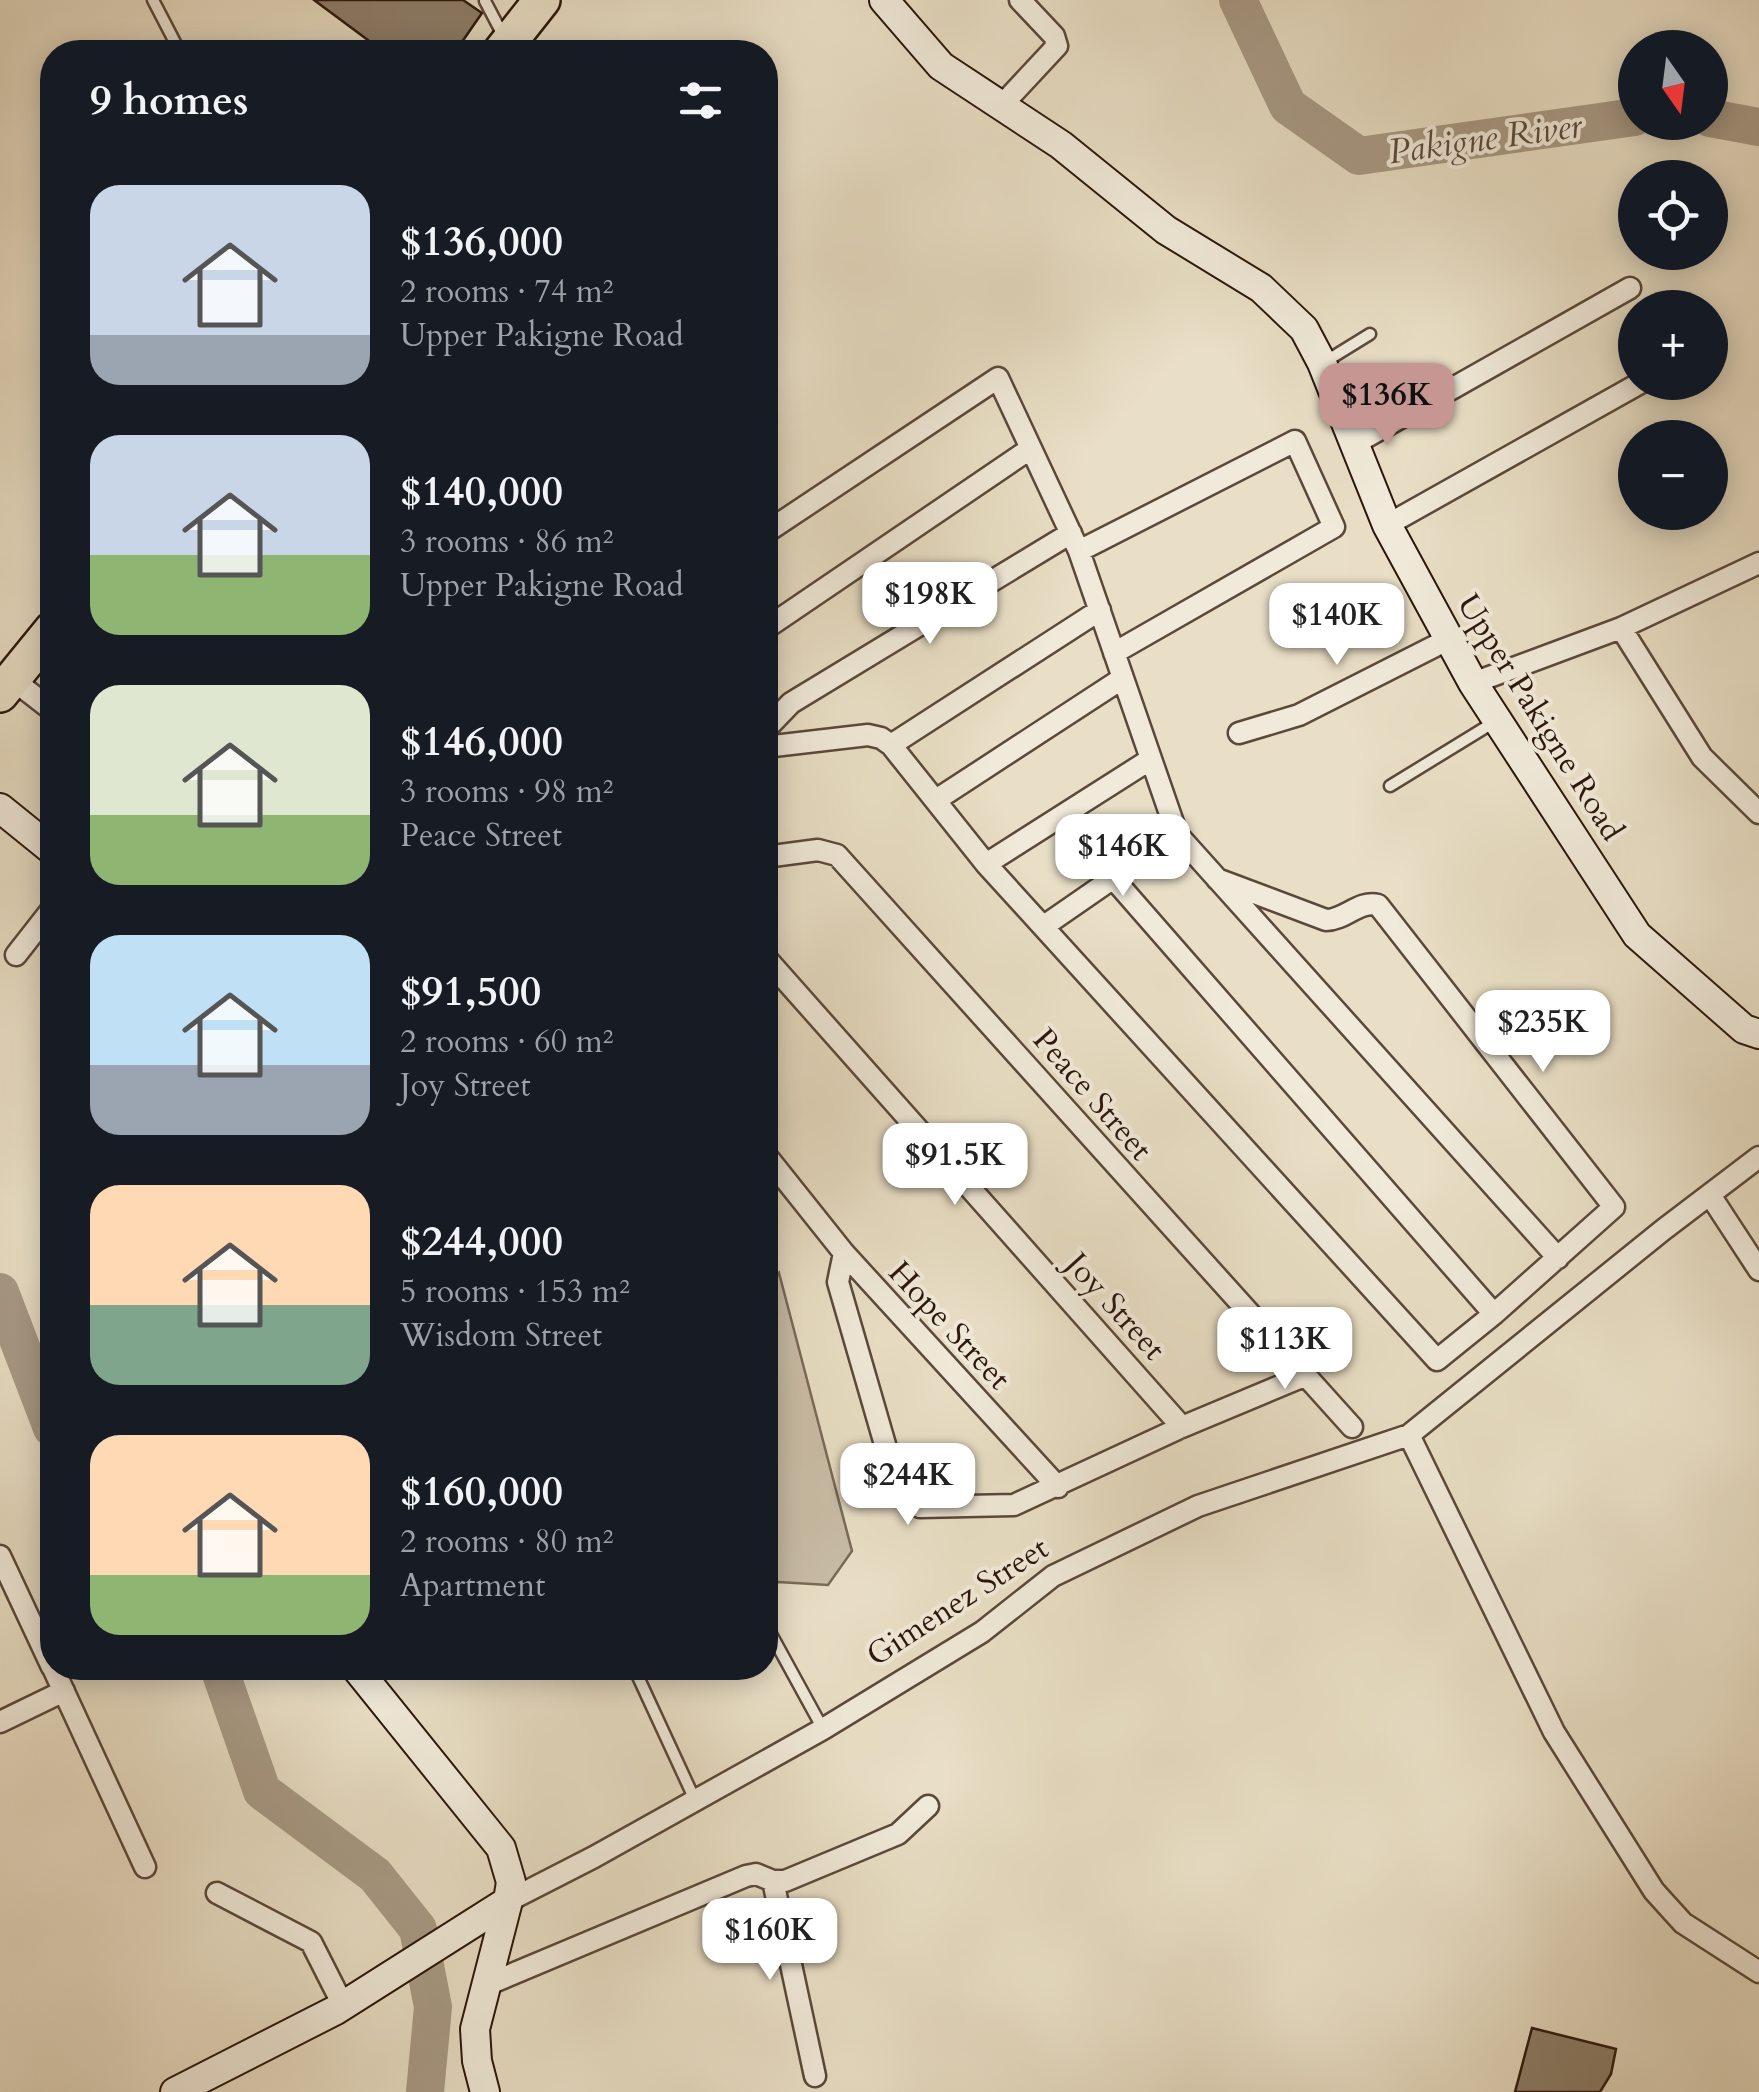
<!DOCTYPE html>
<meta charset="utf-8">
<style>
:root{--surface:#171b24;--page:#20242c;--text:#f1f3f6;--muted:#9ea1a6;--accent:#c59692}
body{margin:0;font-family:Cardo,serif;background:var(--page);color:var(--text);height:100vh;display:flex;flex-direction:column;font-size:38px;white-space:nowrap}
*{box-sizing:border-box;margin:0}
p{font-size:32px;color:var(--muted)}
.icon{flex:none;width:55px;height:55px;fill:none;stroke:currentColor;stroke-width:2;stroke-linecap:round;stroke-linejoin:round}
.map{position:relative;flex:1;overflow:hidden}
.sheet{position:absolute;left:40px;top:40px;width:738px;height:1640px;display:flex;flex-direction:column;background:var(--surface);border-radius:40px;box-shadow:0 5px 25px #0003}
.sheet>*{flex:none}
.needle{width:65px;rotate:166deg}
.fabs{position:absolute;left:1618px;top:30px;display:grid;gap:20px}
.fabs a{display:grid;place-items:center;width:110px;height:110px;border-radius:50%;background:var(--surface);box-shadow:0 5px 25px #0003;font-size:50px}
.price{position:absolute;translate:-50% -85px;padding:0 22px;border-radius:20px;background:#fff;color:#222;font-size:32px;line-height:65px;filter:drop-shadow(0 2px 5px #0008)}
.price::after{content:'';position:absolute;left:50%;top:60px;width:30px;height:22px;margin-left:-15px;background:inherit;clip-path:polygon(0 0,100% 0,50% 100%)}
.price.current{background:var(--accent);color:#111}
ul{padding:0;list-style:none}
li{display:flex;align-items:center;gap:30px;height:250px;padding:0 50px}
li span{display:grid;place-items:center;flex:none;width:280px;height:200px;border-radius:30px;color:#555}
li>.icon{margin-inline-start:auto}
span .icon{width:120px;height:120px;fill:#fffc;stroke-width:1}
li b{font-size:42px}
h2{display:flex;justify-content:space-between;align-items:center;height:120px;padding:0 50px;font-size:42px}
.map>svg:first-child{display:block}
.green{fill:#c9bda6;stroke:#7a6a58;stroke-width:2.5}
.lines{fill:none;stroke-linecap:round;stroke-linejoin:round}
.river{stroke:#a89b86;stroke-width:38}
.building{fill:#8d7f6c;stroke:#2a160b;stroke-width:2.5}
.lane-casing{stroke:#5a483a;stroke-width:15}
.street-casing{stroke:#5a483a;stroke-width:25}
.secondary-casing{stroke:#2a160b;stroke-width:32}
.highway-casing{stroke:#2a160b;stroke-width:40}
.lane{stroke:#f1eada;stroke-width:10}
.street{stroke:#f1eada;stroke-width:20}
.secondary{stroke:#f1eada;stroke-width:28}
.highway{stroke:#e9dfc6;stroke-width:35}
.labels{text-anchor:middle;stroke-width:8;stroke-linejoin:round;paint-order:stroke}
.street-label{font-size:32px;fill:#2a160b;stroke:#f1eada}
.water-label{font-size:35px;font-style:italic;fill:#5c4b3c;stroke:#f1eada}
</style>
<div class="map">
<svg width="1759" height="2092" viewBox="0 0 1759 2092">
<rect width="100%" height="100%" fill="#e9dfc6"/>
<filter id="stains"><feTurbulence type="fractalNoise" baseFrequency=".002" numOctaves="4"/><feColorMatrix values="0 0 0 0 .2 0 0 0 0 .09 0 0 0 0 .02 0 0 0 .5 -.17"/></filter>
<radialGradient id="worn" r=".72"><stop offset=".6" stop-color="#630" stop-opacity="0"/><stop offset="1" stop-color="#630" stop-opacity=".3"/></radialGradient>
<path class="green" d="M779 1273 852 1551 828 1585 778 1582 765 1587V1293Z"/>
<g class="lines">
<path class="river" d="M1238 0 1288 106 1359 156 1635 117
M1710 118 1759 127
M0 1292 52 1428
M219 1668 262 1791 375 1875 418 1929 433 2007 425 2092"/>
</g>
<path class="building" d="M314 0H463L482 13 455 52H384Z
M1532 2028 1616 2049 1611 2074 1600 2092H1515Z"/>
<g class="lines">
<g class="lane-casing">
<path id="lane" d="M153 0 180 52
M485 1 505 39
M1323 363 1370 334
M1390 786 1496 721
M765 1623 823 1729
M634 1668 695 1800"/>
</g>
<g class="street-casing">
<path id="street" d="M1002 105 1057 46 1054 36 1020 0
M1354 444 1630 288
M1387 525 1642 382
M765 533 998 378 1079 551 1177 834 1558 1258
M1079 551 1295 441 1334 527 1114 653
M1621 628 1702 757 1759 813
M765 629 1030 449
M12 679 52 710
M1473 683 1621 628 1759 563
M765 730 791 703 1071 533
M1239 733 1299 715 1449 639
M891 745 1100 610
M765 747 868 735 881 738 891 745 986 864 1437 1360 1494 1314 1614 1207 1378 905C1359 900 1345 920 1326 920L1217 879
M936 800 1123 678
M765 857 818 850 837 855 1352 1427
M986 864 1151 759
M1112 877 1494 1314
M1044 926 1177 834
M16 955 52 909
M765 957 1182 1427
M765 1154 844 1253 1058 1487
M1710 1195 1759 1270
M844 1253 838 1282 895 1479 920 1507 1014 1505 1182 1427 1304 1376
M1409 1435 1554 1732 1654 1891 1683 1923 1759 1972
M0 1556 52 1667
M53 1668 145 1867
M0 1722 64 1691
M773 1881 815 2076
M217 1893 311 1942 343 2005
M508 1901 594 1857 823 1729 982 1632 1053 1576 1198 1506 1409 1435 1663 1230 1759 1157
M484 1986 746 1876 756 1874 773 1881H785L898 1834 928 1806"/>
</g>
<g class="secondary-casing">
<path id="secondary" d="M884 0 941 66 1061 145 1166 230 1261 288 1304 329 1322 363 1387 525 1473 683 1637 935 1744 1029 1759 1034
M0 808 52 850
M356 1668 501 1848 511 1882 508 1901 475 2029 477 2061 485 2092
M175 2092 336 2010 508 1901"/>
</g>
<g class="highway-casing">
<path id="highway" d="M501 52 542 0
M0 694 52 630"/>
</g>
<use href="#lane" class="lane"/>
<use href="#street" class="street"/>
<use href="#secondary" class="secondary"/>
<use href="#highway" class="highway"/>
</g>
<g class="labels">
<g class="street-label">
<text transform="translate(1541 717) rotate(58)" y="11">Upper Pakigne Road</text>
<text transform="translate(1093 1094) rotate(49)" y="11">Peace Street</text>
<text transform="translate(1116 1306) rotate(48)" y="11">Joy Street</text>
<text transform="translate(950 1325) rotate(47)" y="11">Hope Street</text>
<text transform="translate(957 1601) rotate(-33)" y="11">Gimenez Street</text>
</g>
<g class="water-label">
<text transform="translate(1485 138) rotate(-8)" y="12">Pakigne River</text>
</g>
</g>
<rect width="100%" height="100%" filter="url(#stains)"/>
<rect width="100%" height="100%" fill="url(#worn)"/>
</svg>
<div class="fabs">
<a><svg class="needle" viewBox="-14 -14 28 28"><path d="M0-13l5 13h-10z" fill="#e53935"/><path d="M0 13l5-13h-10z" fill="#9ea1a6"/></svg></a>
<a><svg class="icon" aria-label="locate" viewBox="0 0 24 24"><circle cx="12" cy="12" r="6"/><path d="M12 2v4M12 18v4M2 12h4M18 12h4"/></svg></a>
<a>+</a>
<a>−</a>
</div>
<b class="price current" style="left:1387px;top:448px">$136K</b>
<b class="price" style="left:930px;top:647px">$198K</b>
<b class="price" style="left:1337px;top:668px">$140K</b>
<b class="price" style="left:1123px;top:899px">$146K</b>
<b class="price" style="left:1543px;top:1075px">$235K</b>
<b class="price" style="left:955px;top:1208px">$91.5K</b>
<b class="price" style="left:1285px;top:1392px">$113K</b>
<b class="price" style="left:908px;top:1528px">$244K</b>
<b class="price" style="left:770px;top:1983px">$160K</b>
<section class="sheet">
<h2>9 homes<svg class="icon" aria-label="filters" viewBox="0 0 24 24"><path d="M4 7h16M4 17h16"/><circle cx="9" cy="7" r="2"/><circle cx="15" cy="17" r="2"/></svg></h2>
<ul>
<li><span style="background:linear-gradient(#c9d6e8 75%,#9aa5b1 0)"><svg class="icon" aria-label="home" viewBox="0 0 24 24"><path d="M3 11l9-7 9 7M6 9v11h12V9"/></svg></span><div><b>$136,000</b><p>2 rooms · 74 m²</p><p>Upper Pakigne Road</p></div></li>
<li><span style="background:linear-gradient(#c9d6e8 60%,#8fb573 0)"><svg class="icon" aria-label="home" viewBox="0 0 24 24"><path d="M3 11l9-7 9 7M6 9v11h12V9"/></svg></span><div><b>$140,000</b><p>3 rooms · 86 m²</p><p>Upper Pakigne Road</p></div></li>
<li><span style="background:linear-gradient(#dfe7d0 65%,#8fb573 0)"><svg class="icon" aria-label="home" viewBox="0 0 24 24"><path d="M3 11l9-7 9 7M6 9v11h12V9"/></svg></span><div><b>$146,000</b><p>3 rooms · 98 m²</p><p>Peace Street</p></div></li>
<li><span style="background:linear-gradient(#bfe0f5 65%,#9aa5b1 0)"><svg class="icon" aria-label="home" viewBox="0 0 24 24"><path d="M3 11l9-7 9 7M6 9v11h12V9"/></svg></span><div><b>$91,500</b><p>2 rooms · 60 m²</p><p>Joy Street</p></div></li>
<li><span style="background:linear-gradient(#ffd9b3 60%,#7fa58c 0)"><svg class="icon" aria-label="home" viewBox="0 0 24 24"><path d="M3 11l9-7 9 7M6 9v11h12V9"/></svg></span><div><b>$244,000</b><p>5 rooms · 153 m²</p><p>Wisdom Street</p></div></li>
<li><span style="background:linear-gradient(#ffd9b3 70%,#8fb573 0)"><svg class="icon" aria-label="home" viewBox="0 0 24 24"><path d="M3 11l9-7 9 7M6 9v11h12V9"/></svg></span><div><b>$160,000</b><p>2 rooms · 80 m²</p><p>Apartment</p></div></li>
</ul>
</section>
</div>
